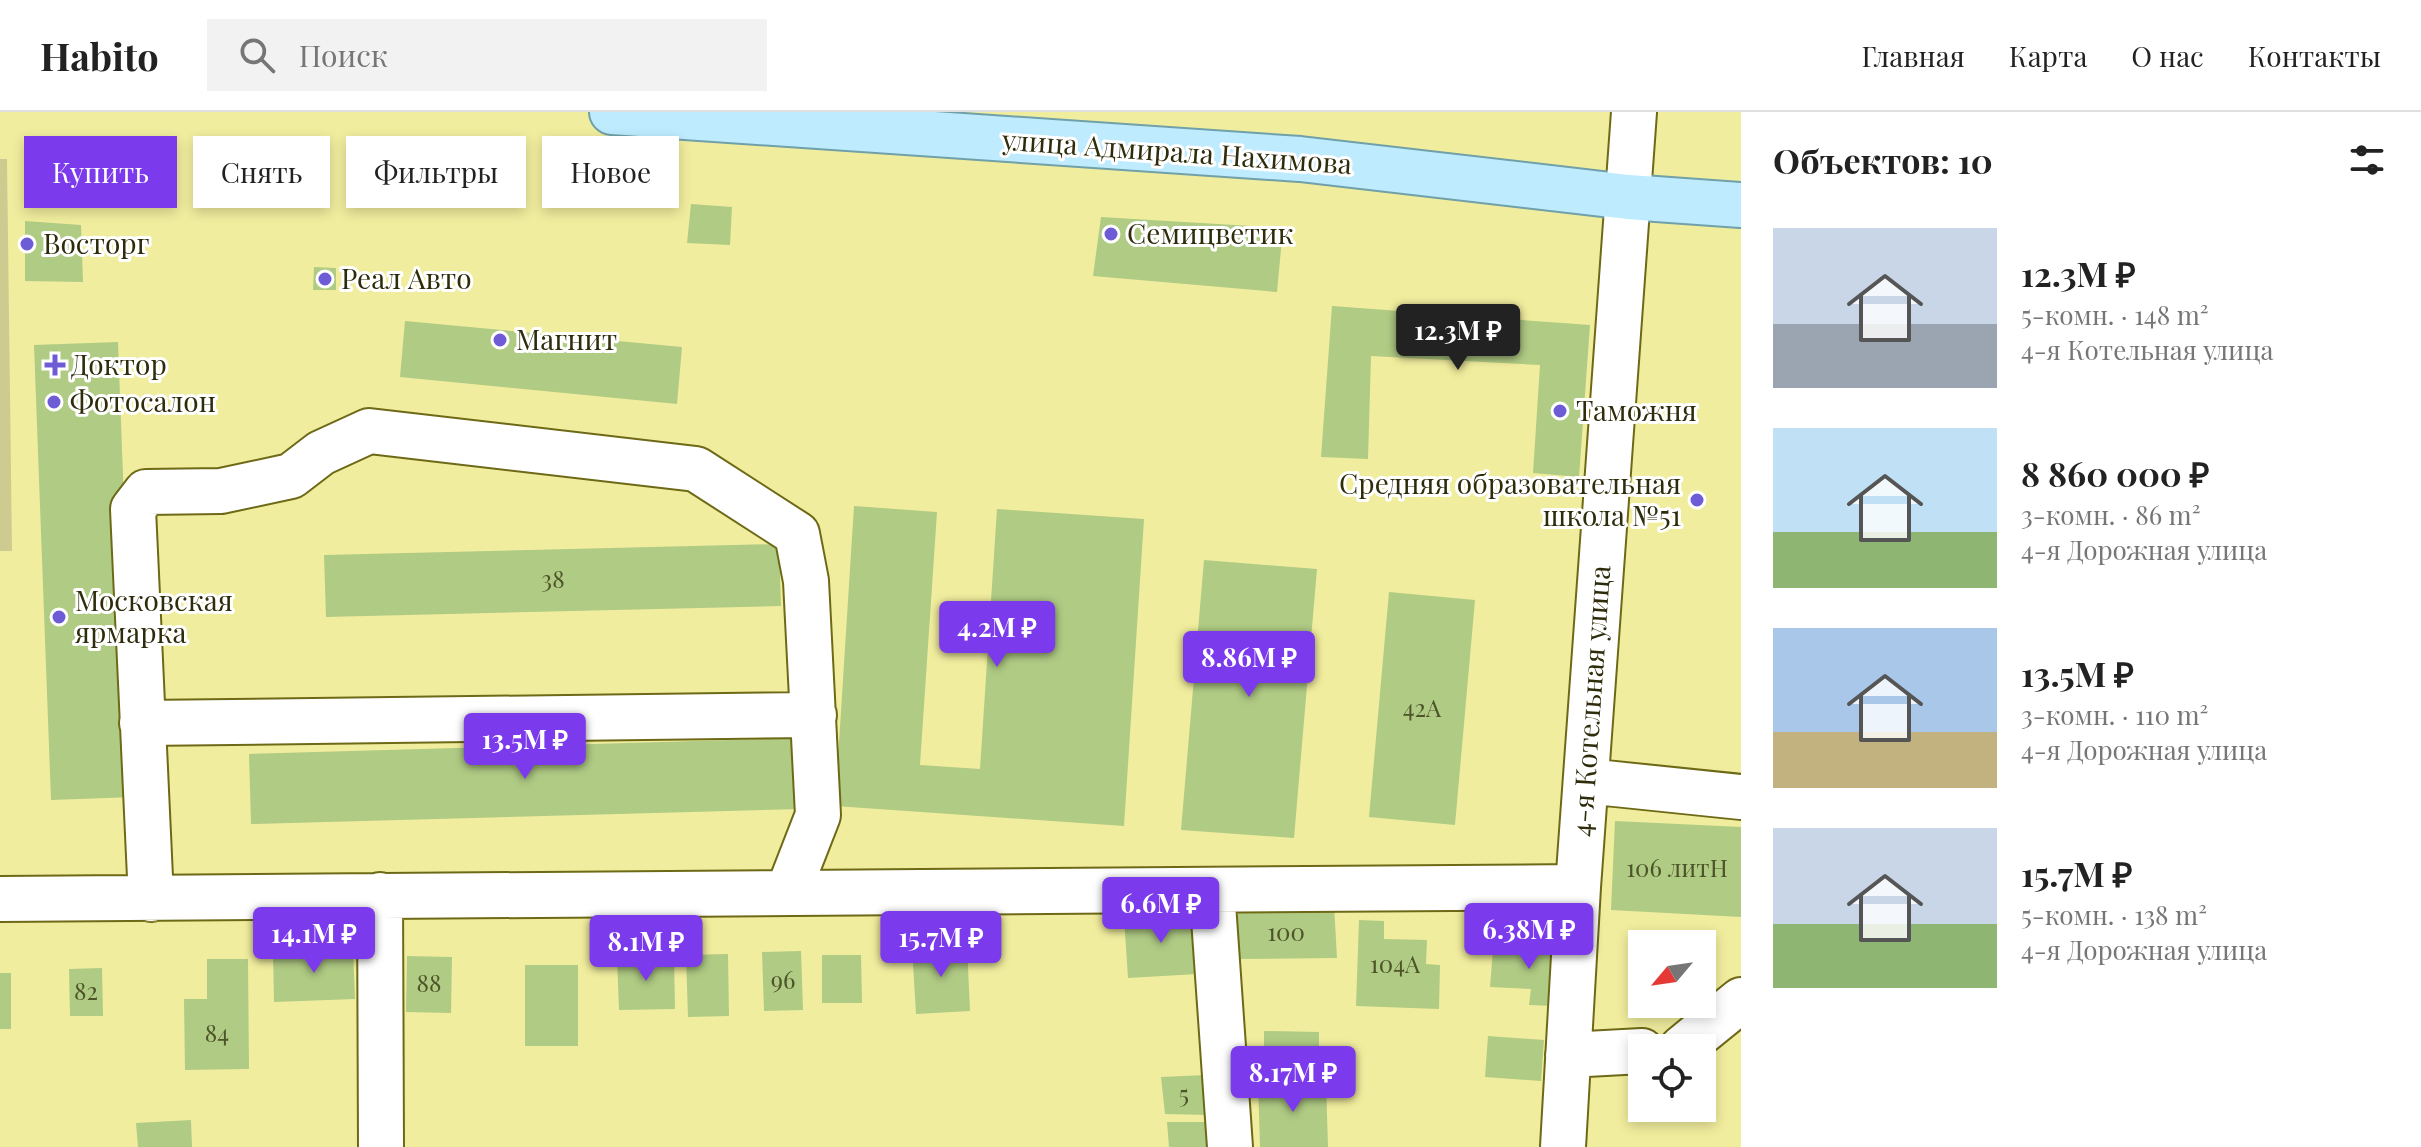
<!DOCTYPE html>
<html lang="ru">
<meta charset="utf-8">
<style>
:root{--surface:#fff;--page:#f2f2f2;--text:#222;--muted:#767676;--line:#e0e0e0;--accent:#7c3aed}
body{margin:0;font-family:"Playfair Display",serif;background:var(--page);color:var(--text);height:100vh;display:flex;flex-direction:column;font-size:30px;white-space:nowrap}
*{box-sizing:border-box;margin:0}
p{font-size:26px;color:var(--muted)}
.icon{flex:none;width:44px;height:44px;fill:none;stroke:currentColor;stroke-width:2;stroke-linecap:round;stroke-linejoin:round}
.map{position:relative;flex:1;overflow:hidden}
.sheet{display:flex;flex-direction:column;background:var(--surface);width:680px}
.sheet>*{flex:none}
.top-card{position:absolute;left:24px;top:24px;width:760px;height:72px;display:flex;gap:16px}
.needle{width:52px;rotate:241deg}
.tools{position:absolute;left:1628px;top:818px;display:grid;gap:16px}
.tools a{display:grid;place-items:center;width:88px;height:88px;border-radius:0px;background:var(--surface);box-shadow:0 4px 12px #0003;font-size:40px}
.price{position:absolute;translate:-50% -68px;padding:0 18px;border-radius:8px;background:var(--accent);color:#fff;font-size:26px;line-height:52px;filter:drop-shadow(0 2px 4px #0008)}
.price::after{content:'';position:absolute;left:50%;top:48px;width:24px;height:18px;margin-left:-12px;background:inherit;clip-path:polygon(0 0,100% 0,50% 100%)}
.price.active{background:#222;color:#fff}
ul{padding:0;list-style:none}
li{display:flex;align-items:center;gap:24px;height:200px;padding:0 32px}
li span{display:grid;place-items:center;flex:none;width:224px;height:160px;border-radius:0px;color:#555}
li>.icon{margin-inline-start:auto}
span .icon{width:96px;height:96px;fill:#fffc;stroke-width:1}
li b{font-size:34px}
h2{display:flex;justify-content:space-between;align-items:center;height:96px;padding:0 32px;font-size:34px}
.tag{padding:0 28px;border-radius:0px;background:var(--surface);box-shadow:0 4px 12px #0003;font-size:28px;line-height:72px}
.tag.active{background:var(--accent);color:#fff}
header{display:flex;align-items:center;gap:48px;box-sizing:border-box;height:112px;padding:0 40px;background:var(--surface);border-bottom:2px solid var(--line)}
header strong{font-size:38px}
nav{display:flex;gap:44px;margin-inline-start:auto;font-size:28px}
.search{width:560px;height:72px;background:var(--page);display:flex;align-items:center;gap:20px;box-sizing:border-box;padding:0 28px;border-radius:0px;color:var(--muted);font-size:30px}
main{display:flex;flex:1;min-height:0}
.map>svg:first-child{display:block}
.green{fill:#cecb90}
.building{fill:#b0cb84}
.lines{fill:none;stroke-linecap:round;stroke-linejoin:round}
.minor-casing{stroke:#6e6916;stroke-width:48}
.major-casing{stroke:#70a0a8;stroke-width:48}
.minor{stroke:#fff;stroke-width:44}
.major{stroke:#beebfe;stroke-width:44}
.poi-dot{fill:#6e5cd6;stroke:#fff;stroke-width:3}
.labels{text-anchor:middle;stroke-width:6;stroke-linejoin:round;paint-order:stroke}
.number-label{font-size:24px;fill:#4e5429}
.street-label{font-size:28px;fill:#2e2c0b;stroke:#fff}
.poi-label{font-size:28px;fill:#2e2c0b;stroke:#fff;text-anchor:start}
</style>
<header>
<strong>Habito</strong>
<div class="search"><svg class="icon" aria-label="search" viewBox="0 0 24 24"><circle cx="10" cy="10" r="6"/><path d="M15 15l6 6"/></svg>Поиск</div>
<nav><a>Главная</a><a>Карта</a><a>О нас</a><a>Контакты</a></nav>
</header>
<main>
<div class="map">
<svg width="1741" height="1035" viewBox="0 0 1741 1035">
<rect width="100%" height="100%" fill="#f1ed9e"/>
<path class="green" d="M0 47H7L12 439H0Z"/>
<path class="building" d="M691 92 732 95 730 133 687 131Z
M1101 105 1283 116 1277 180 1093 164Z
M25 109 81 113 83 170 25 169Z
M314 155 336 156V178H313Z
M1332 194 1590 213 1579 365 1533 361 1540 253 1371 244 1368 347 1321 345Z
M405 209 682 235 677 292 400 265Z
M118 230 135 685 51 688 34 233Z
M854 394 937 400 920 653 980 657 997 397 1144 407 1124 714 835 694Z
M779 432 781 494 326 505 324 443Z
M1204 448 1317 457 1294 726 1181 718Z
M1389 480 1475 488 1455 713 1369 705Z
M797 626 800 697 251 712 249 642Z
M1615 709 1741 715V805L1611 798Z
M1334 793 1337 846 1237 847 1235 796Z
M1195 801 1198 862 1128 866 1124 805Z
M1359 808 1384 809V827L1427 828 1426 852 1440 853 1439 897 1356 894Z
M1535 826 1560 828 1556 894 1529 893 1531 877 1490 875 1493 837 1534 839Z
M967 832 970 899 916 902 912 835Z
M353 836 355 887 274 890 273 839Z
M801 839 803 898 764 899 762 840Z
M728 842 729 904 688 905 686 843Z
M822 843H861L862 891H822Z
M407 844 452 845 451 901 406 900Z
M674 844 675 897 619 898 617 845Z
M207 847H248L249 957 185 958 184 887H207Z
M525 853H578V934H525Z
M102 856 103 904H70L69 857Z
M0 861H11V917H0Z
M1264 919 1319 920V962H1264Z
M1488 924 1544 928 1541 969 1485 965Z
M1205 963 1207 1003 1165 1002 1161 965Z
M1326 969 1328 1035H1260L1258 970Z
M191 1008 192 1035H138L136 1011Z
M1167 1010H1210L1211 1035H1169Z"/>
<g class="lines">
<g class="minor-casing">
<path id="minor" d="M142 611 814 603
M1586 669 1741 685
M1212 778 1230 1035
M380 783 381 1035
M0 787 1578 775
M151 787 133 397 146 380 221 379 291 364 321 341 369 319 696 357 797 422 806 469 818 703 788 780
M1682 936 1741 888
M1568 943 1642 939
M1563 1035 1578 775 1634 0"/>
</g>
<g class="major-casing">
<path id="major" d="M612 0 1300 47 1628 85 1741 93"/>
</g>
<use href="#minor" class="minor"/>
<use href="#major" class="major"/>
</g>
<g class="poi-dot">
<circle cx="1111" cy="122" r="8"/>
<circle cx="27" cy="132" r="8"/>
<circle cx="325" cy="167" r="8"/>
<circle cx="500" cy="228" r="8"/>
<path d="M51 241h8v8h8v8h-8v8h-8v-8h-8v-8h8z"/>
<circle cx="54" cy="290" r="8"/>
<circle cx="1560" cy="299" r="8"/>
<circle cx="1697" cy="388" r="8"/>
<circle cx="59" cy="505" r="8"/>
</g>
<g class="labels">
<g class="number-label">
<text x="553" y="476">38</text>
<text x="1422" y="605">42А</text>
<text x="1677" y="765">106 литН</text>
<text x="1286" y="829">100</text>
<text x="1395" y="861">104А</text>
<text x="783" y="877">96</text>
<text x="429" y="880">88</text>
<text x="86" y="888">82</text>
<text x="217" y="930">84</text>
<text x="1184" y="991">5</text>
</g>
<g class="street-label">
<text transform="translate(1177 40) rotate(4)" y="10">улица Адмирала Нахимова</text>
<text transform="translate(1591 589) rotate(-86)" y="10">4-я Котельная улица</text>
</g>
<g class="poi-label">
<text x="1127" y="132">Семицветик</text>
<text x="43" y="142">Восторг</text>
<text x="341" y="177">Реал Авто</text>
<text x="516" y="238">Магнит</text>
<text x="71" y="263">Доктор</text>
<text x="70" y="300">Фотосалон</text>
<text x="1576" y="309">Таможня</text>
<text x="1681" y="382" text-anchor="end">Средняя образовательная<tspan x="1681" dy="32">школа №51</tspan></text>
<text x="75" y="499">Московская<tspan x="75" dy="32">ярмарка</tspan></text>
</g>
</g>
</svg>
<div class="tools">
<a><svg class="needle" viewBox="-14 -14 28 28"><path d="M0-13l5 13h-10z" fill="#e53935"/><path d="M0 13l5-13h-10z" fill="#767676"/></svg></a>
<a><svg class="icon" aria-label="locate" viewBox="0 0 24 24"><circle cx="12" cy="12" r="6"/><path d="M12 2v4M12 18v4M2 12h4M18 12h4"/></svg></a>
</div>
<b class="price active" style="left:1458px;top:260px">12.3M ₽</b>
<b class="price" style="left:997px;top:557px">4.2M ₽</b>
<b class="price" style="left:1249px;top:587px">8.86M ₽</b>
<b class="price" style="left:525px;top:669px">13.5M ₽</b>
<b class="price" style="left:1161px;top:833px">6.6M ₽</b>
<b class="price" style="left:1529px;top:859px">6.38M ₽</b>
<b class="price" style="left:314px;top:863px">14.1M ₽</b>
<b class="price" style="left:941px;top:867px">15.7M ₽</b>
<b class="price" style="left:646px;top:871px">8.1M ₽</b>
<b class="price" style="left:1293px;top:1002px">8.17M ₽</b>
<div class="top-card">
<a class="tag active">Купить</a>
<a class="tag">Снять</a>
<a class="tag">Фильтры</a>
<a class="tag">Новое</a>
</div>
</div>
<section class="sheet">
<h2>Объектов: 10<svg class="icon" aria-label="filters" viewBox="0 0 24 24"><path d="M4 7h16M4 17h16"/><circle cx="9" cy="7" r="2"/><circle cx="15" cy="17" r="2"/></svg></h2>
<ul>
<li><span style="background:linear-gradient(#c9d6e8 60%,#9aa5b1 0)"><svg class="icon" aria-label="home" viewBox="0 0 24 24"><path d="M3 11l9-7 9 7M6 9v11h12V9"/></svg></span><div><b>12.3M ₽</b><p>5-комн. · 148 m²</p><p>4-я Котельная улица</p></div></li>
<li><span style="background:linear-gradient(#bfe0f5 65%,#8fb573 0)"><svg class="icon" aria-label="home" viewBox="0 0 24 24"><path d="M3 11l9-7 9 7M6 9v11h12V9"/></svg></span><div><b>8 860 000 ₽</b><p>3-комн. · 86 m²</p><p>4-я Дорожная улица</p></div></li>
<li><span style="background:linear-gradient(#a9c7e8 65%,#c2b280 0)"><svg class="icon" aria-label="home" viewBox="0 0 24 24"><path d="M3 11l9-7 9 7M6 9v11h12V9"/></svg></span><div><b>13.5M ₽</b><p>3-комн. · 110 m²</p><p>4-я Дорожная улица</p></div></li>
<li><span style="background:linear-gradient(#c9d6e8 60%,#8fb573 0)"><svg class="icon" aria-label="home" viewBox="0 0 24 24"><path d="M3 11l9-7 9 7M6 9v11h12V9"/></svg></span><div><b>15.7M ₽</b><p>5-комн. · 138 m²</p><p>4-я Дорожная улица</p></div></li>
</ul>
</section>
</main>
